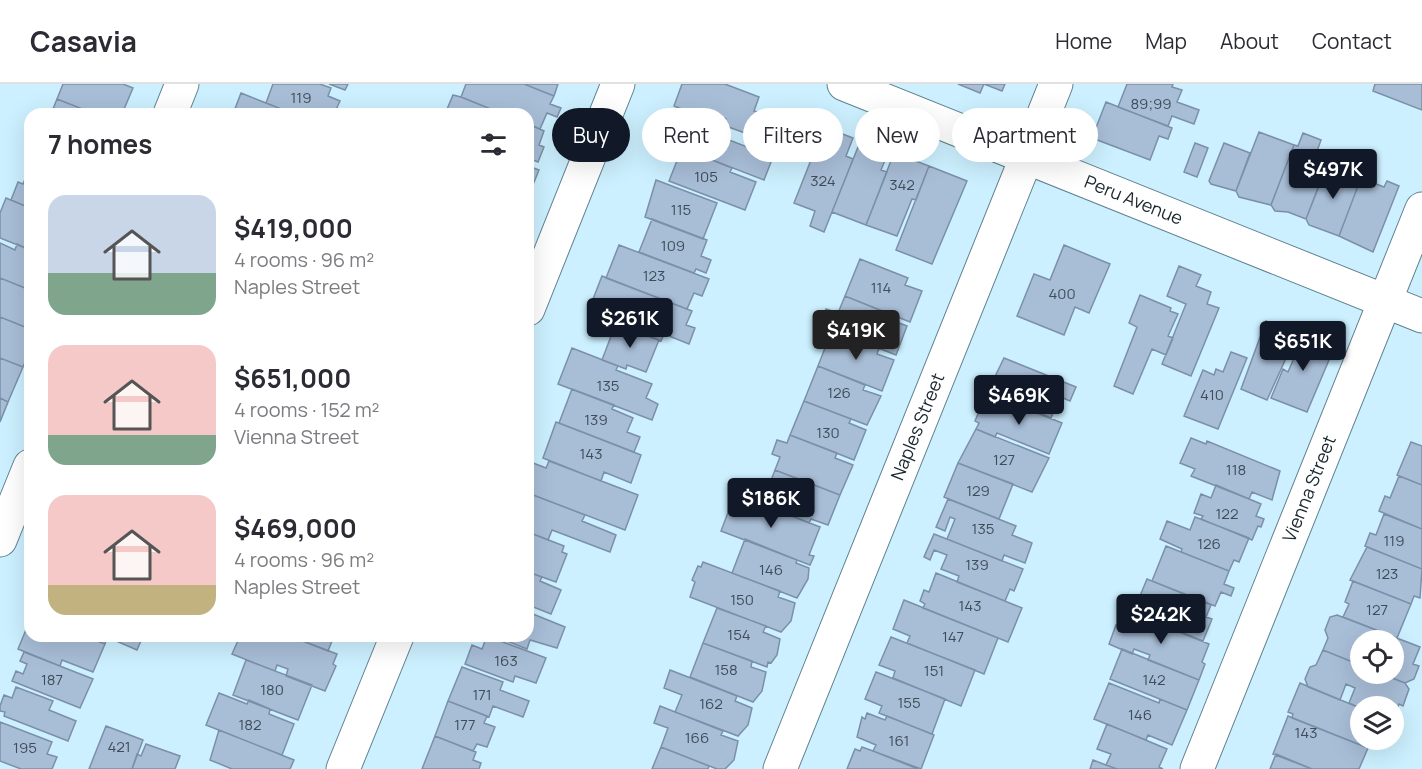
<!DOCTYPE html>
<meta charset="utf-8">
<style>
:root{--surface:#fff;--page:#f2f2f3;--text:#2b2b33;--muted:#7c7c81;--line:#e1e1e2;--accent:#111827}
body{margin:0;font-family:Manrope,sans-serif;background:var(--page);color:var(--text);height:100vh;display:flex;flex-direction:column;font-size:22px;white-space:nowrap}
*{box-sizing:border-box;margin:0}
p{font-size:20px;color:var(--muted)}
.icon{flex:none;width:33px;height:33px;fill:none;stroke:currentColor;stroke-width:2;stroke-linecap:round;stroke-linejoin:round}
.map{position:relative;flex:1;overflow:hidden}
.panel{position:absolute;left:24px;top:24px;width:510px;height:534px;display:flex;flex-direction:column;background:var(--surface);border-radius:18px;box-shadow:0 6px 24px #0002}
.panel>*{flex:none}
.guide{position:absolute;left:552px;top:24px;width:570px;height:54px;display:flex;gap:12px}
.controls{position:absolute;left:1350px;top:546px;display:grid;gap:12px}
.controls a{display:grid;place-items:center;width:54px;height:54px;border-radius:50%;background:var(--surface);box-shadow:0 6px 24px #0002;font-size:30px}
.price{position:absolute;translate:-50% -51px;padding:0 14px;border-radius:6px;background:var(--accent);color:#fff;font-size:20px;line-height:39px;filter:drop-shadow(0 2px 3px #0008)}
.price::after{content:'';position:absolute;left:50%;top:36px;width:18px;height:14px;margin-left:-9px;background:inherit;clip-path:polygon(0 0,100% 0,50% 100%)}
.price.active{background:#222;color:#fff}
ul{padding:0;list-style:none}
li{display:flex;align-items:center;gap:18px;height:150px;padding:0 24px}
li span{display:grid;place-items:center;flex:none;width:168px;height:120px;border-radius:18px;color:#555}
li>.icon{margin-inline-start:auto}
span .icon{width:72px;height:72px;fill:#fffc;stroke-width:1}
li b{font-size:26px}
h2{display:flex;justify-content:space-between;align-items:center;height:72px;padding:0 24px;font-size:26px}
.tag{padding:0 21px;border-radius:27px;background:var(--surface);box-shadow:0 6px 24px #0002;font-size:21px;line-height:54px}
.tag.active{background:var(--accent);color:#fff}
header{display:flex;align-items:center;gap:36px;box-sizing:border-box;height:84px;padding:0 30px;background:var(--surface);border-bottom:2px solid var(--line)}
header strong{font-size:28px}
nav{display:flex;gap:33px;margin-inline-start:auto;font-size:21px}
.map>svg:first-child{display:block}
.building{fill:#a8bed7;stroke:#7b90a8;stroke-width:1.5}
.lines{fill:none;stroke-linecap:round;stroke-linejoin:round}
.minor-casing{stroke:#61828f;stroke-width:35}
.minor{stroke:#fff;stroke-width:33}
.labels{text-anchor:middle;stroke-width:5;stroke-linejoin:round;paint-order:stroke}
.number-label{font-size:15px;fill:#3e4d58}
.street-label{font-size:18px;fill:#1a272d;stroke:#ebf9ff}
</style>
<header>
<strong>Casavia</strong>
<nav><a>Home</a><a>Map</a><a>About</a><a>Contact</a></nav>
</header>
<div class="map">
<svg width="1422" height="685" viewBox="0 0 1422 685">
<rect width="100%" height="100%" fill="#ccf0ff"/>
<path class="building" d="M63 0H123L133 4 122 30H95L57 15Z
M273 0H320L331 4 328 12 340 17 334 30H294L266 19Z
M329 0H348L345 6Z
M466 0H524L554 12 550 20 561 24 557 33 547 29 540 45 528 40V30H503L461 13Z
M524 0H558L554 12Z
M682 0H725L759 13 754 27 761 29 756 43 749 40 745 49 723 41 726 35 712 29 710 36 674 22Z
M958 0H1005L1002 7 984 0 980 9Z
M1127 0H1173L1172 3 1182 6 1177 18 1199 26 1194 40 1172 32 1168 42 1118 23Z
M1375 0H1422V26L1373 7Z
M241 9 266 19 294 30H253L244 26 243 30H233Z
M453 11 461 13 503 30H445Z
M57 15 95 30H51Z
M1106 18 1172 44 1168 55 1159 52 1150 76 1092 54Z
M528 40 544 47 539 61 544 63 538 78 533 76 530 82Z
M824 43 853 54 846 72 853 75 824 148 810 142 815 127 794 119Z
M706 47 773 73 764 96 697 70Z
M1259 48 1294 61 1271 121 1239 113 1236 107Z
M1303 49 1321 56 1316 70 1329 75 1306 135 1288 128 1275 127 1271 121 1294 61 1298 62Z
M860 58 888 69 881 86 887 88 866 141 832 128Z
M1195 59 1208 64 1197 93 1184 88Z
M1224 59 1250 69 1236 107 1211 100 1209 97Z
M682 64 732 84 730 88 756 98 745 126 669 97Z
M894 69 929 82 916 116 912 115 897 152 866 141Z
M1334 76 1348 81 1345 88 1361 94 1339 152 1309 141 1306 135 1323 92 1328 94Z
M528 82 539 86 528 113Z
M929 82 967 97 932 180 896 166Z
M30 83V124L11 116 18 98 23 100Z
M1361 94 1384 103 1387 97 1399 102 1373 168 1339 152Z
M656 96 717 119 703 155 645 133Z
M6 114 30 124V166L0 154V129Z
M652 135 707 156 701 172 711 176 706 189 696 185 694 189 639 168Z
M0 159 15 166 17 160 30 166V206L0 194Z
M619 161 709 195 702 212 694 209 687 225 606 194Z
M1064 161 1110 180 1089 229 1075 223 1064 251 1017 232 1034 190 1050 196Z
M860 175 908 194 905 201 922 207 910 238 845 212Z
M1179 182 1201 191 1196 202 1211 208 1207 220 1219 224 1191 292 1162 280 1186 220 1167 212Z
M602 192 692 227 686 241 695 244 689 260 664 250 661 257 640 249 645 235 593 215Z
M0 194 30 206V245L0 233Z
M1140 211 1171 224 1170 227 1178 230 1168 252 1173 254 1166 271 1152 265 1133 310 1114 302 1137 243 1129 239Z
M845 212 892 231 891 236 907 242 896 271 832 246 834 242 821 237 826 225 838 229Z
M0 233 30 245V265L23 283 0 274Z
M1266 237 1297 250 1267 316 1241 305Z
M616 239 659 256 646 288 627 281 626 285 602 276Z
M1299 245 1307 248 1308 245 1328 253 1320 273 1329 276 1307 328 1271 314 1283 285 1288 288 1297 267 1292 264Z
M832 246 879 264 877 270 894 276 882 307 818 282Z
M572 264 618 282 616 286 652 300 646 314 658 320 652 336 558 300Z
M1231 268 1247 274 1218 345 1184 332 1203 286 1214 291 1216 285 1223 288Z
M0 274 23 283 8 318 0 314Z
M1004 274 1076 303 1070 317 1056 311 1054 315 1058 317 1051 334 987 309Z
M818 282 865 301 863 306 881 312 867 341 804 317Z
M572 305 614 321 612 325 633 334 627 348 640 353 634 368 559 339Z
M0 314 8 318 0 338Z
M804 317 851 335 849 339 866 346 854 376 790 351Z
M987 318 1013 329 1017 321 1062 339 1049 370 997 349 995 353 976 345 979 339 975 337 981 323 985 324Z
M556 338 641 371 631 399 604 388 601 397 543 374Z
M976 345 1049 374 1032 408 958 379Z
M790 351 837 369 835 374 853 381 840 411 775 386 780 373 772 370 777 356 787 359Z
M1191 354 1206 360 1207 357 1280 387 1272 416 1252 408 1249 415 1191 392 1195 385 1180 379Z
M1411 358 1422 362V401L1397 391Z
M528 377 546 384 549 377 638 411 625 446 528 409Z
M958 379 1013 400 999 435 944 413Z
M775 386 840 411 828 441 811 435 809 439 762 420Z
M1399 392 1422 401V445L1379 427 1385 412 1390 414Z
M1216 401 1261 420 1256 432 1264 435 1261 443 1258 442 1252 456 1201 435 1203 432 1194 429 1201 410 1211 414Z
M528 409 585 431 582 437 616 451 610 468 552 446 548 456 528 448Z
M735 410 820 443 809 471 814 472 810 481 721 447Z
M948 415 1016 442 1012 451 1032 459 1025 479 1004 471 1002 477 947 455 955 435 950 433 945 447 936 443Z
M1384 430 1422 445V485L1365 462 1370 449 1376 451Z
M1195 433 1249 454 1239 478 1234 476 1229 487 1181 468 1182 465 1160 455 1167 437 1190 446Z
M528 448 564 462 562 468 567 470 556 498 528 488Z
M934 450 1023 485 1014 507 1010 505 1005 517 957 498 959 492 941 485 947 471 934 466 930 476 924 473Z
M745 455 797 476 796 479 809 484 808 495 797 514 732 489Z
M1166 462 1229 487 1224 500 1234 504 1231 512 1221 508 1215 522 1152 497Z
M1367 463 1422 485 1420 514 1414 512 1411 520 1350 496Z
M703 478 780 507 778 513 795 519 791 537 781 548 690 513 695 498 692 496 698 482 701 483Z
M528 488 542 493 540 497 561 506 551 530 531 522 528 524Z
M936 489 1022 524 1008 558 923 524 925 520 920 517 924 506 929 508Z
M1147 495 1211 521 1206 533 1212 535 1203 557 1133 529Z
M1353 497 1411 520 1397 554 1343 533 1349 520 1345 518Z
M904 516 998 554 984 590 907 559 910 552 893 545Z
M717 524 766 542 763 548 780 555 777 571 771 579 768 578 767 583 703 559Z
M1126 526 1147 535 1145 541 1160 546 1162 541 1209 560 1202 578 1205 580 1199 596 1148 576 1150 571 1134 565 1132 570 1109 560 1116 541 1120 542Z
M528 528 565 543 557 564 530 556 527 565 494 552H528Z
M1337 531 1420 563 1413 580 1419 582 1414 595 1405 599 1382 590H1394V556H1360V581L1323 566 1328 554 1325 546 1330 533Z
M30 536V552H85L105 560 93 588 62 576 60 582 18 565Z
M85 552H143L137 566 107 553 105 560Z
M240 552H290L337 570 333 580 336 582 325 607 286 592 288 585 277 581 275 587 232 570Z
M290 552H334L328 567Z
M487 552 546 574 536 599 515 592 513 598 465 580 472 561 482 565Z
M891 553 975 586 961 622 893 594 895 587 879 581Z
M703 559 752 577 751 583 766 588 762 607 753 618 690 593Z
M1122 565 1199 596 1187 626 1110 595Z
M1323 566 1360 581V590H1382L1405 599 1409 605 1403 622 1399 620 1394 633V622L1360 624 1349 619 1355 604 1346 600 1340 616 1308 603 1305 595 1310 583 1316 581Z
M24 568 93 595 80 624 12 597 16 587 23 590 27 580 20 577Z
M246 576 312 601 298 636 233 611Z
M462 583 503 598 500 606 529 617 523 633 493 622 489 633 448 617Z
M670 586 737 612 735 617 752 624 748 641 738 652 675 628 682 611 664 604Z
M876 588 945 615 932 650 879 629 882 622 865 615Z
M1109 599 1159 619 1160 615 1187 626 1172 661 1148 651 1146 656 1094 635Z
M1300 599 1360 624V656H1371L1368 664 1292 634 1293 630 1288 628Z
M16 603 53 617 49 626 76 637 68 657 4 632 5 628 0 627V622L4 611 12 614Z
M219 609 247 620 249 616 270 625 269 630 294 640 282 671 206 641Z
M448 617 487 632 484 639 495 643 487 663 477 660 473 667 435 652Z
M660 622 723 647 721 651 738 657 734 676 725 685H717L661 663 668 644 654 639Z
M867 629 885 636 887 632 934 651 921 685 873 667 876 661 857 653 862 633 865 635Z
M1288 632 1368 664 1359 685H1312L1273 670Z
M0 638 52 658 47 670 57 673 52 685H21L0 677Z
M1107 640 1167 665 1159 683 1163 685H1117L1106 681 1111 670 1097 665Z
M106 642 143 656 132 685H89Z
M219 646 294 676 290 685H232L210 676Z
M435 652 476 668 473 676 481 679 479 685H422Z
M146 660 180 672 175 685H132L137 670 141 672Z
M661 663 709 682 708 685H652Z
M862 663 873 667 918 685H847L855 665 860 667Z
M1276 670 1312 685H1270Z
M1093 676 1106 681 1117 685H1090Z"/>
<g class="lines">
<g class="minor-casing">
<g id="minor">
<path id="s1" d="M844 0 1422 232"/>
<path d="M170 30 182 0"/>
<path d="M528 225 618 0"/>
<path d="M0 456 30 382"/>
<path d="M343 685 397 552"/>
<path id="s2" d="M780 685 1056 0"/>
<path id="s3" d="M1197 685 1422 125"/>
</g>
</g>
<use href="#minor" class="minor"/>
</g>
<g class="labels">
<g class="number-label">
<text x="301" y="19">119</text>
<text x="1151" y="25">89;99</text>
<text x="706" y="98">105</text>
<text x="823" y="102">324</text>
<text x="902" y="106">342</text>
<text x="681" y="131">115</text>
<text x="673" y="167">109</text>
<text x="654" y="197">123</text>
<text x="881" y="209">114</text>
<text x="1062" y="215">400</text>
<text x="608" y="307">135</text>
<text x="839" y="314">126</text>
<text x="1212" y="316">410</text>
<text x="596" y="341">139</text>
<text x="828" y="354">130</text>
<text x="591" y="375">143</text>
<text x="1004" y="381">127</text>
<text x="1236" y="391">118</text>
<text x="978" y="412">129</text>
<text x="1227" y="435">122</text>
<text x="983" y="450">135</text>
<text x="1394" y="462">119</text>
<text x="1209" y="465">126</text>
<text x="977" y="486">139</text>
<text x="771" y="491">146</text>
<text x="1387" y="495">123</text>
<text x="742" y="521">150</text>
<text x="970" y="527">143</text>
<text x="1377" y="531">127</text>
<text x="739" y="556">154</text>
<text x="953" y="558">147</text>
<text x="506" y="582">163</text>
<text x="726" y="591">158</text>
<text x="934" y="592">151</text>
<text x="52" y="601">187</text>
<text x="1154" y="601">142</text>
<text x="272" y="611">180</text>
<text x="482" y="616">171</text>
<text x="909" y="624">155</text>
<text x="711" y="625">162</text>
<text x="1140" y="636">146</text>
<text x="250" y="646">182</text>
<text x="465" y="646">177</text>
<text x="1306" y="654">143</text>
<text x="697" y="659">166</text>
<text x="899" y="662">161</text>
<text x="119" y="668">421</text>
<text x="25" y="669">195</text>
</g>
<g class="street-label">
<text dy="6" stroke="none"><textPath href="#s1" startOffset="312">Peru Avenue</textPath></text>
<text dy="6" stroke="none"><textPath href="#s2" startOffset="369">Naples Street</textPath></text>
<text dy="6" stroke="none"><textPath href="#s3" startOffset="302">Vienna Street</textPath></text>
</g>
</g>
</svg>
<div class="controls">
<a><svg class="icon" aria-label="locate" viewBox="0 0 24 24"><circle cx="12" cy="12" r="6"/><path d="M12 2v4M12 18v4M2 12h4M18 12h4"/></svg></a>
<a><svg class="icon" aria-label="layers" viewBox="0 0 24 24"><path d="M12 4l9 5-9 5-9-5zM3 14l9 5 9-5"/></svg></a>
</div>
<b class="price" style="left:1333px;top:116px">$497K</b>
<b class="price" style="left:630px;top:265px">$261K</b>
<b class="price active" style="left:856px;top:277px">$419K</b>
<b class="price" style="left:1303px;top:288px">$651K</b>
<b class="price" style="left:1019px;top:342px">$469K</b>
<b class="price" style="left:771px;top:445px">$186K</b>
<b class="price" style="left:1161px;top:561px">$242K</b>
<div class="guide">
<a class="tag active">Buy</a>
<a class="tag">Rent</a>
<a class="tag">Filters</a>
<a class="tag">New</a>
<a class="tag">Apartment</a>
</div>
<section class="panel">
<h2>7 homes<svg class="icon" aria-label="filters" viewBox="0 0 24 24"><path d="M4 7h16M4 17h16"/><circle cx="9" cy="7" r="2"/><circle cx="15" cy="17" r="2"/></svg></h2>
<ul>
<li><span style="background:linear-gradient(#c9d6e8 65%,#7fa58c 0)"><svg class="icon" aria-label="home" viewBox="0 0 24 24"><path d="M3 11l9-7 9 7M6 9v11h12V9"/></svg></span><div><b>$419,000</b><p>4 rooms · 96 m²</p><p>Naples Street</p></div></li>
<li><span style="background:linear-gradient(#f6c9c9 75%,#7fa58c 0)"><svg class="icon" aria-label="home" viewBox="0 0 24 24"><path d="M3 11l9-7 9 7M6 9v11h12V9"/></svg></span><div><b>$651,000</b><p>4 rooms · 152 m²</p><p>Vienna Street</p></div></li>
<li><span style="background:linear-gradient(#f6c9c9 75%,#c2b280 0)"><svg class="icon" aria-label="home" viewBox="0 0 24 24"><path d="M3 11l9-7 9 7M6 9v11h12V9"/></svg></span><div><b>$469,000</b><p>4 rooms · 96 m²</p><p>Naples Street</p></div></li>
</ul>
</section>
</div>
